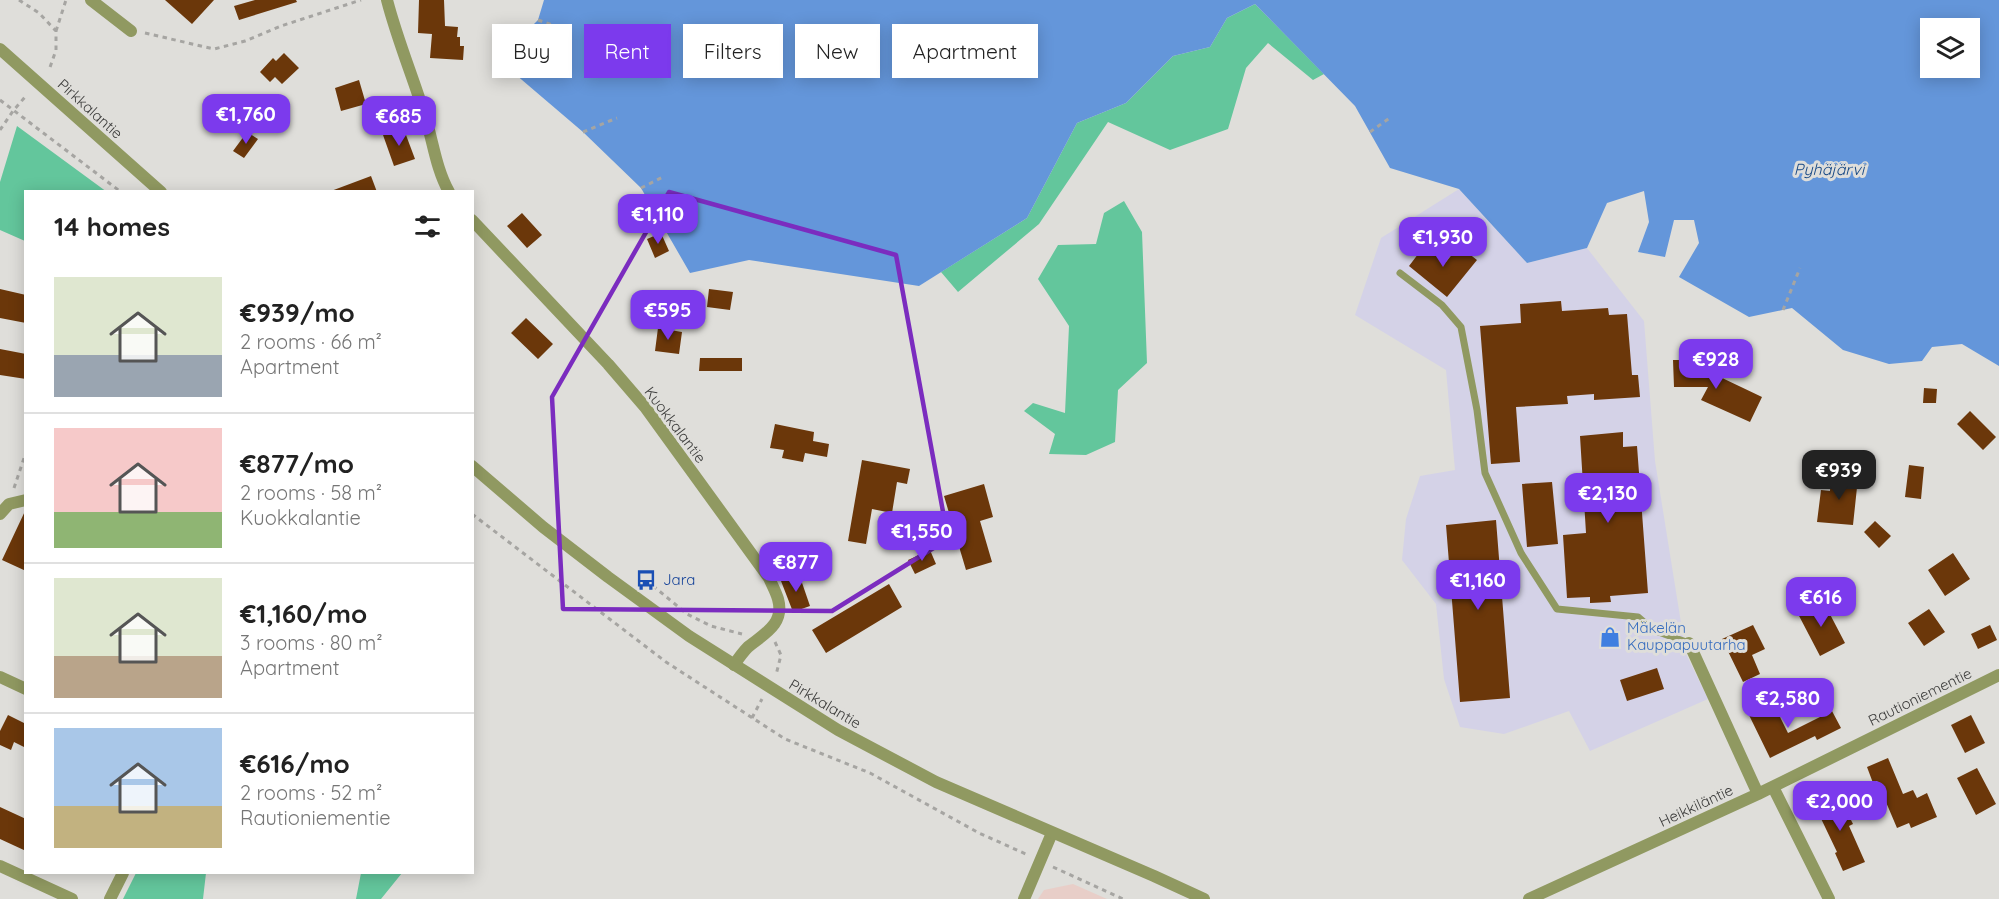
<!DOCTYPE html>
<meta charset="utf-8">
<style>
:root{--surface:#fff;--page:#f2f2f2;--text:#222;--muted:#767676;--line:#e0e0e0;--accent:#7c3aed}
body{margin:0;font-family:Quicksand,sans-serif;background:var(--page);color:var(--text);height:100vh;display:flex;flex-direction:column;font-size:22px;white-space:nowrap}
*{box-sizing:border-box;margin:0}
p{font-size:20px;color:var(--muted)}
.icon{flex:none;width:33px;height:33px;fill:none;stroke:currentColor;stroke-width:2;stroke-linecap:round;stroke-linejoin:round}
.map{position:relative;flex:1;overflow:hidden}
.side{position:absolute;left:24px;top:190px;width:450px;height:684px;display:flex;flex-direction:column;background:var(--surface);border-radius:0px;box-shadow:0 3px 15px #0003}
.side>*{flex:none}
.hud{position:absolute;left:492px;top:24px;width:570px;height:54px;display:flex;gap:12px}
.tools{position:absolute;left:1920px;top:18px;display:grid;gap:12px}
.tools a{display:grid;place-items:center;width:60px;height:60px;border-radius:0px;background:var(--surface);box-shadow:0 3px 15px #0003;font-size:30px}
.price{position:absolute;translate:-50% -51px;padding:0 14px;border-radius:12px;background:var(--accent);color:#fff;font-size:20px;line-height:39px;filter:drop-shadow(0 2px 3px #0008)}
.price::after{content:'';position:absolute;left:50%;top:36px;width:18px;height:14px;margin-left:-9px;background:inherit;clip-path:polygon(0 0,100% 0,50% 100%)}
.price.selected{background:#222;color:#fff}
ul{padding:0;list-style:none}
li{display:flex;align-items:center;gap:18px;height:150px;padding:0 30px}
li+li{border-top:2px solid var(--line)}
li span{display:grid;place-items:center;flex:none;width:168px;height:120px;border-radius:0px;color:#555}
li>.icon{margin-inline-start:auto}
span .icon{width:72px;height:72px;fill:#fffc;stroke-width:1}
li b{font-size:26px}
h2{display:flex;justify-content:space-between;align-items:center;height:72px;padding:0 30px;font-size:26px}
.pill{padding:0 21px;border-radius:0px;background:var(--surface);box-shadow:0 3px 15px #0003;font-size:21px;line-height:54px}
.pill.selected{background:var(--accent);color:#fff}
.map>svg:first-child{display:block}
.industrial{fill:#d4d2e7}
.education{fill:#e8cec8}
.green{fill:#63c69c}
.water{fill:#6496da;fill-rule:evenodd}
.building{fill:#6b370a}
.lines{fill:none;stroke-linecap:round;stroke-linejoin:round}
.path{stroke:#a6a5a2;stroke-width:3;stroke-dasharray:4.5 4.5;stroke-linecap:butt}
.service{stroke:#909961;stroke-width:7}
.minor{stroke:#909961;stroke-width:12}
.tertiary{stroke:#909961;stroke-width:12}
.marked{fill:none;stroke:#7b2cbf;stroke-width:4.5;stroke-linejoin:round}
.labels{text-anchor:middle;stroke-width:6;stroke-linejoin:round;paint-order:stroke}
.street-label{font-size:15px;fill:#3c3c3b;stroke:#dfdeda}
.transit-label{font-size:15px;fill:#164399;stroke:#dfdeda;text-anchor:start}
.shop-label{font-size:15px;fill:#366cbe;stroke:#dfdeda;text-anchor:start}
.water-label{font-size:16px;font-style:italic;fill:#154784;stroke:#dfdeda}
</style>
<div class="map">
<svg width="1999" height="899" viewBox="0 0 1999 899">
<rect width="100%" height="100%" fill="#dfdeda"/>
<path class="industrial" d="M1459 189 1527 263 1587 248 1644 321 1655 461 1686 654 1708 699 1590 751 1569 711 1504 734 1460 727 1444 679 1436 604 1402 560 1406 519 1420 476 1455 470 1446 370 1355 315 1381 238Z"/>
<path class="education" d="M1073 884 1107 899H1038L1044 890Z"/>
<path class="green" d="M1255 4 1324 74 1313 80 1268 43 1246 68 1228 129 1170 150 1108 122 1039 224 958 292 941 272 1027 218 1077 123 1126 103 1173 56 1210 47 1227 18Z
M17 126 107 192H26L25 241 0 230V182Z
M1124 201 1142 232 1147 363 1118 390 1115 442 1086 455 1049 454 1055 434 1024 411 1033 403 1065 413 1069 326 1038 279 1058 245 1096 244 1104 213Z
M136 873H206L203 899H123Z
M361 873H402L381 899H356Z"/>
<path class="water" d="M544 0H1999V366L1962 344 1932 347 1922 361 1889 364 1843 350 1792 308 1749 317 1679 277 1699 243 1694 220H1674L1665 257 1638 252 1649 222 1644 191 1607 203 1587 248 1527 263 1459 189 1390 168 1355 106 1255 4 1227 18 1210 47 1173 56 1126 103 1077 123 1027 218 919 286 749 260 690 273 641 188 583 132 515 74 518 40 538 20ZM1930 28H1970V68H1930Z"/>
<path class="building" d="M165 0H214L192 24Z
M255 0H296L297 2 239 20 234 6Z
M419 0H444L445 26 458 27 457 37H460V46H464L463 60 430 58 432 34 418 33Z
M284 53 299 68 282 84 275 77 270 82 260 72 273 58 276 61Z
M359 80 366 104 341 111 335 88Z
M403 127 415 159 394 166 383 135Z
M247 132 258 139 244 158 233 151Z
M371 176 377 192H332L331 191Z
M522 213 542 235 527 248 507 226Z
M661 233 669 251 655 258 647 239Z
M1425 245 1446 262 1459 246 1477 260 1447 297 1409 266Z
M0 289 26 295V323L0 318Z
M709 289 733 292 730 310 707 307Z
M1561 301 1562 311 1608 308 1609 315 1627 314 1632 375H1638L1640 397 1594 400V394L1567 396 1568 404 1516 407 1520 462 1491 464 1480 326 1521 323 1520 304Z
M526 318 553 344 538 359 511 333Z
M658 328 682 332 679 354 655 351Z
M0 349 26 354V379L0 375Z
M700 358H742V371H699Z
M1673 360H1697V366L1762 397 1750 422 1701 400 1708 387H1674Z
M1924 388 1937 389 1936 403H1923Z
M1970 411 1996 437 1983 450 1957 424Z
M775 424 814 432 813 441 829 444 827 457 805 453 803 462 782 458 784 450 770 448Z
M1623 432V447L1637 446 1648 593 1610 596 1611 602 1590 603V597L1567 598 1563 535 1586 533 1580 436Z
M862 460 910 469 907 484 897 482 892 513 872 509 866 544 848 541Z
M1909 465 1924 467 1921 499 1905 497Z
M1831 475 1858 478 1853 525 1817 522 1821 490 1830 491Z
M1552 482 1558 544 1527 547 1522 484Z
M984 484 993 517 980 521 992 562 966 570 944 496Z
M26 509V571L2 560Z
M1496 520 1510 698 1460 702 1446 525Z
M1875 521 1891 536 1879 548 1864 532Z
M930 550 936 564 915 574 908 560Z
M1953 553 1970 579 1945 596 1928 570Z
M799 574 810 606 793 612 781 581Z
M889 584 902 607 826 653 812 630Z
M1822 599 1845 643 1820 656 1797 612Z
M1929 609 1945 632 1924 646 1908 623Z
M1753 625 1765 649 1752 655 1760 674 1743 682 1722 639Z
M1990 625 1997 640 1978 649 1971 634Z
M1657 668 1664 689 1627 701 1620 680Z
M1772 701 1788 733 1832 711 1841 728 1817 740 1815 736 1770 758 1748 713Z
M8 715 26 724V748L14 742 11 750 0 745V731Z
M1971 715 1985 743 1965 753 1951 725Z
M1888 758 1903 794 1913 790 1917 798 1927 793 1937 817 1911 828 1909 823 1897 828 1877 781 1873 783 1867 767Z
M1977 768 1996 804 1976 815 1957 778Z
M1838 794 1853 824 1849 826 1865 862 1843 871 1835 853 1837 852 1815 806Z
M0 807 26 819V851L0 839Z"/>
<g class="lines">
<path class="path" d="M19 0 39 13 56 31V50L49 70
M538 20 564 29
M56 31 66 0
M145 33 214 49 245 41 281 26 361 0
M0 100 121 192
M0 130 13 111 25 97
M583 132 617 118
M1370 132 1391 117
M641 188 663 177
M1783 310 1800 268
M14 488 26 452
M472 514 666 662 785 739 870 773 979 833 1028 855
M646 580 687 614 711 626 742 634
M775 642 781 655 776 675
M752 718 762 699
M1053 867 1123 899"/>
<path class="service" d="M1400 273 1442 305 1461 327 1477 410 1485 473 1521 553 1557 609 1638 617 1653 630 1689 643"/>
<path class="minor" d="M91 0 131 31
M387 0C397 39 413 77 425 116 433 141 436 169 449 192
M472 220 608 364 645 407 769 578C772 585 776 592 778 599 785 624 764 634 748 647 743 652 738 659 734 665
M0 514 9 504 26 500
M0 677 26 689
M1773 787 1829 899
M1758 794 1999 675
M0 866 72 899
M110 899 123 873
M1024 899 1052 833
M1529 899 1758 794 1689 643"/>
<path class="tertiary" d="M0 49 161 192
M472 466 543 527 608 577 689 636 838 730 936 782 1154 876 1204 899"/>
</g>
<path class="marked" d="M669 192 896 255 948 539 832 611 563 609 552 397Z"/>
<defs>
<g id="bus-bare" transform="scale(1.62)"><path d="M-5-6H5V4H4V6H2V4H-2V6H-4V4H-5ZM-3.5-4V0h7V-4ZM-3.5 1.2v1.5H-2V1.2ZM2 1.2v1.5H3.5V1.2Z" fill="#1a4fb4" stroke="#dfdeda" stroke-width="2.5" paint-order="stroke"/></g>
<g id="shop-bare" transform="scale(1.62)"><path d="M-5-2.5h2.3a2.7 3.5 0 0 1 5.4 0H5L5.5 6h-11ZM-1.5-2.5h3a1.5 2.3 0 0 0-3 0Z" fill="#3f7fe0" stroke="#dfdeda" stroke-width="2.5" paint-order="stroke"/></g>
</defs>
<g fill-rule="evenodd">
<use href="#bus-bare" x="646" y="580"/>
<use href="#shop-bare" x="1610" y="637"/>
</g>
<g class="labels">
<g class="street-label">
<text transform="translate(90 109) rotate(42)" y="5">Pirkkalantie</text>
<text transform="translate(675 425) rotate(53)" y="5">Kuokkalantie</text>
<text transform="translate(1920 697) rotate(-26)" y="5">Rautioniementie</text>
<text transform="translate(825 704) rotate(31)" y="5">Pirkkalantie</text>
<text transform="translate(1696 806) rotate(-25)" y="5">Heikkiläntie</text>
</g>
<g class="transit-label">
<text x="663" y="585">Jara</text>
</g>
<g class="shop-label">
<text x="1627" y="633">Mäkelän<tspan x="1627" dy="17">Kauppapuutarha</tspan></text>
</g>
<g class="water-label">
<text x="1829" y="175">Pyhäjärvi</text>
</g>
</g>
</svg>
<div class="tools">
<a><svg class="icon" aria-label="layers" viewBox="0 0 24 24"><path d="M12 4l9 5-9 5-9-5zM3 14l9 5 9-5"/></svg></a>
</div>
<b class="price" style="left:246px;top:145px">€1,760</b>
<b class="price" style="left:399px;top:147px">€685</b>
<b class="price" style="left:658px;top:245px">€1,110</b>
<b class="price" style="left:1443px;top:268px">€1,930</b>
<b class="price" style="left:668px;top:341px">€595</b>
<b class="price" style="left:1716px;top:390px">€928</b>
<b class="price selected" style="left:1839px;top:501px">€939</b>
<b class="price" style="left:1608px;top:524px">€2,130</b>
<b class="price" style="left:922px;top:562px">€1,550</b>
<b class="price" style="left:796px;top:593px">€877</b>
<b class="price" style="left:1478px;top:611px">€1,160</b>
<b class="price" style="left:1821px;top:628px">€616</b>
<b class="price" style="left:1788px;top:729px">€2,580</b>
<b class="price" style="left:1840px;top:832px">€2,000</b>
<div class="hud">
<a class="pill">Buy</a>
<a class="pill selected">Rent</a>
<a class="pill">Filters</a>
<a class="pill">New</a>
<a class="pill">Apartment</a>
</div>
<section class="side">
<h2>14 homes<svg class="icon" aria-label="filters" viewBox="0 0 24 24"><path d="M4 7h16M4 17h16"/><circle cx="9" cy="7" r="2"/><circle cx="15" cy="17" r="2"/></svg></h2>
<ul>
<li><span style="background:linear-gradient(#dfe7d0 65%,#9aa5b1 0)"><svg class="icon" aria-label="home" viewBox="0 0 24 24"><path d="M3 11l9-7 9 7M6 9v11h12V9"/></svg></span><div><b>€939/mo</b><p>2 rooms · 66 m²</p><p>Apartment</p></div></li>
<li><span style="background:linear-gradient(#f6c9c9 70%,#8fb573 0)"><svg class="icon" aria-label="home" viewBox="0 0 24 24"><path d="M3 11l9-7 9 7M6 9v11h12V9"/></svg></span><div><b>€877/mo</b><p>2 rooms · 58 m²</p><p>Kuokkalantie</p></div></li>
<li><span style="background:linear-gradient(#dfe7d0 65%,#b9a48a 0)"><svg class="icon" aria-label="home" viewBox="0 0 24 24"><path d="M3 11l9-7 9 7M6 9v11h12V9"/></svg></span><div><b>€1,160/mo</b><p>3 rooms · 80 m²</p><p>Apartment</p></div></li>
<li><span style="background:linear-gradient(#a9c7e8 65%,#c2b280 0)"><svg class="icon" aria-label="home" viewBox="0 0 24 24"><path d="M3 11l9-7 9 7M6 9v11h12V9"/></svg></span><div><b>€616/mo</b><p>2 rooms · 52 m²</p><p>Rautioniementie</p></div></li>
</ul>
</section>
</div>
